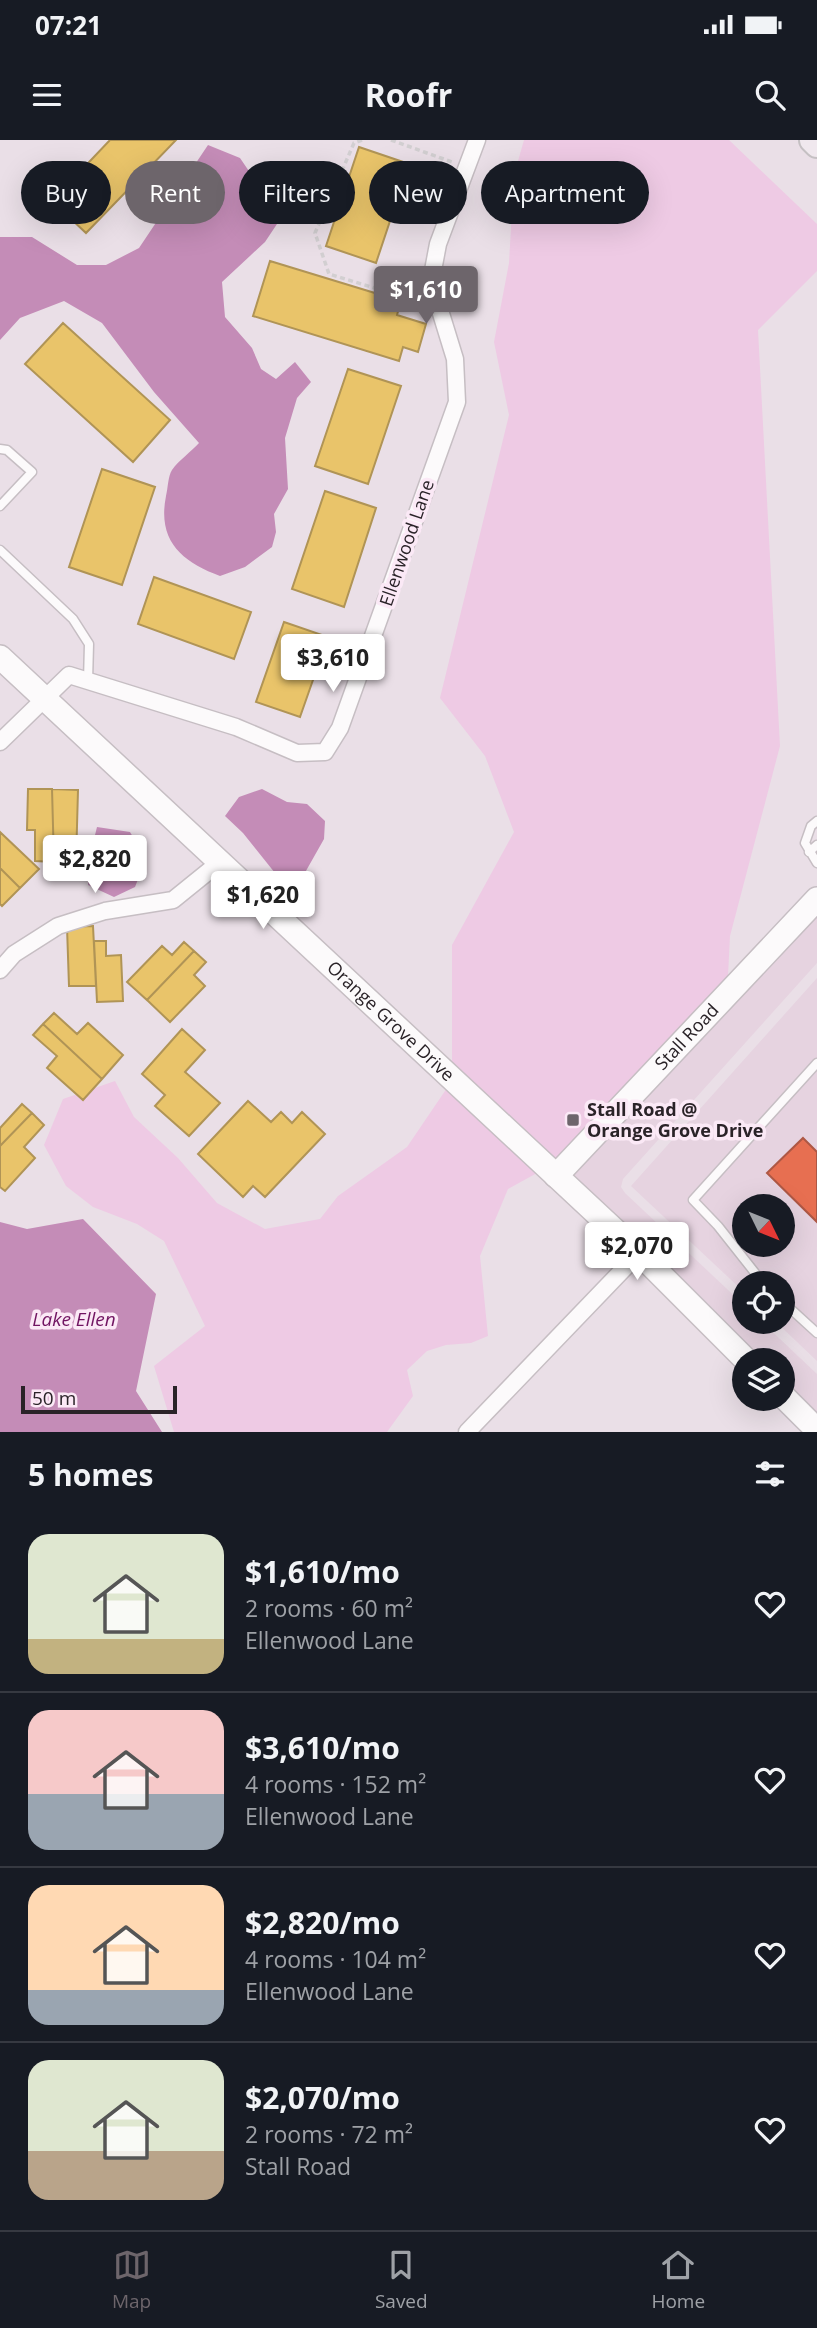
<!DOCTYPE html>
<meta charset="utf-8">
<style>
:root{--surface:#171b24;--page:#242831;--text:#f1f3f6;--muted:#9ea1a6;--line:#363941;--accent:#6d656b}
body{margin:0;font-family:"Open Sans",sans-serif;background:var(--page);color:var(--text);height:100vh;display:flex;flex-direction:column;font-size:26px;white-space:nowrap}
*{box-sizing:border-box;margin:0}
p{font-size:23px;color:var(--muted)}
.icon{flex:none;width:38px;height:38px;fill:none;stroke:currentColor;stroke-width:2;stroke-linecap:round;stroke-linejoin:round}
.map{position:relative;height:1292px;overflow:hidden}
.side{display:flex;flex-direction:column;background:var(--surface);flex:1}
.side>*{flex:none}
.banner{position:absolute;left:21px;top:21px;width:775px;height:63px;display:flex;gap:14px}
.needle{width:46px;rotate:133deg}
.controls{position:absolute;left:732px;top:1054px;display:grid;gap:14px}
.controls a{display:grid;place-items:center;width:63px;height:63px;border-radius:50%;background:var(--surface);box-shadow:0 7px 28px #0002;font-size:35px}
.scale{position:absolute;left:21px;bottom:18px;width:156px;box-sizing:border-box;padding-left:7px;border:4px solid #2a2328;border-top:0;font-size:19px;line-height:24px;white-space:nowrap;color:#2a2328;-webkit-text-stroke:5px #fbe9f6;paint-order:stroke}
.price{position:absolute;translate:-50% -60px;padding:0 16px;border-radius:7px;background:#fff;color:#222;font-size:23px;line-height:46px;filter:drop-shadow(0 2px 4px #0008)}
.price::after{content:'';position:absolute;left:50%;top:42px;width:21px;height:16px;margin-left:-10px;background:inherit;clip-path:polygon(0 0,100% 0,50% 100%)}
.price.active{background:var(--accent);color:#fff}
ul{padding:0;list-style:none}
li{display:flex;align-items:center;gap:21px;height:175px;padding:0 28px}
li+li{border-top:2px solid var(--line)}
li span{display:grid;place-items:center;flex:none;width:196px;height:140px;border-radius:21px;color:#555}
li>.icon{margin-inline-start:auto}
span .icon{width:84px;height:84px;fill:#fffc;stroke-width:1}
li b{font-size:30px}
h2{display:flex;justify-content:space-between;align-items:center;height:84px;padding:0 28px;font-size:30px}
.chip{padding:0 24px;border-radius:32px;background:var(--surface);box-shadow:0 7px 28px #0002;font-size:24px;line-height:63px}
.chip.active{background:var(--accent);color:#fff}
.status{display:flex;justify-content:space-between;align-items:center;height:49px;padding:0 35px;background:var(--surface);direction:ltr}
.status svg{height:19px;fill:currentColor}
header{display:flex;justify-content:space-between;align-items:center;height:91px;padding:0 28px;background:var(--surface);font-size:32px;font-weight:700}
.tabs{display:flex;justify-content:space-around;align-items:center;height:98px;border-top:2px solid var(--line);background:var(--surface);font-size:19px;color:var(--muted)}
.tabs a{display:grid;justify-items:center;gap:4px}
.tabs .active{color:var(--accent)}
.map>svg:first-child{display:block}
.built{fill:#e6d3e0;fill-rule:evenodd}
.green{fill:#eecae4}
.water{fill:#c48cb7}
.homes{fill:#e9c46a;stroke:#b09456;stroke-width:2}
.shops{fill:#e76f51;stroke:#ae5845;stroke-width:2}
.lines{fill:none;stroke-linecap:round;stroke-linejoin:round}
.lane-casing{stroke:#c6bec3;stroke-width:11}
.street-casing{stroke:#c6bec3;stroke-width:19}
.secondary-casing{stroke:#c6bec3;stroke-width:26}
.primary-casing{stroke:#c5c0c3;stroke-width:28}
.path{stroke:#d2cfd1;stroke-width:3.5;stroke-dasharray:5 3.5;stroke-linecap:butt}
.lane{stroke:#fcfafb;stroke-width:8}
.street{stroke:#fcfafb;stroke-width:16}
.secondary{stroke:#fcfafb;stroke-width:23}
.primary{stroke:#f0e8ee;stroke-width:24}
.poi-dot{fill:#6d656b;stroke:#fbe9f6;stroke-width:2.5}
.labels{text-anchor:middle;stroke-width:7;stroke-linejoin:round;paint-order:stroke}
.street-label{font-size:18px;fill:#2a2328;stroke:#fbe9f6}
.poi-label{font-size:18px;font-weight:bold;fill:#2a2328;stroke:#fbe9f6;text-anchor:start}
.water-label{font-size:19px;font-style:italic;fill:#711562;stroke:#fbe9f6}
</style>
<div class="status"><b>07:21</b><svg viewBox="0 0 49 12"><path d="M0 12V9h3v3zM5 12V6h3v6zM10 12V3h3v9zM15 12V0h3v12zM26 1h20v11H26zM47 4h2v5h-2z"/></svg></div>
<header><svg class="icon" aria-label="menu" viewBox="0 0 24 24"><path d="M4 6h16M4 12h16M4 18h16"/></svg>Roofr<svg class="icon" aria-label="search" viewBox="0 0 24 24"><circle cx="10" cy="10" r="6"/><path d="M15 15l6 6"/></svg></header>
<div class="map">
<svg width="817" height="1292" viewBox="0 0 817 1292">
<rect width="100%" height="100%" fill="#eadfe7"/>
<path class="built" d="M817 777V823L623 1039 621 1047 625 1053 744 1165V1181H761L817 1234V1275L782 1240V1220H761L572 1036Z
M817 838V1221L775 1181H782V1143H744V1152L631 1046ZM744 1066H782V1104H744Z"/>
<path class="green" d="M524 0H729L817 84V131L758 190 780 606 730 796 728 836 554 1020 452 923V805L514 692 485 616 440 558 509 275 494 202 509 123 514 35Z
M115 941 134 977 178 1018 217 1063 265 1089 320 1079 338 1056 407 1007 447 948 537 1033 508 1049 480 1116 488 1196 471 1203 446 1205 427 1211 407 1230 413 1256 387 1292H174L154 1226 205 1186 164 1101 137 1084 93 1067 66 1046 44 1005 63 959Z"/>
<path class="water" d="M208 5 240 18 281 78 265 102 222 142 225 177 252 208 261 229 276 239 295 222 311 242 297 258 285 298 288 349 274 374 276 392 272 407 245 427 220 436C182 422 157 401 166 356 168 348 168 336 172 330 179 320 191 312 199 303L154 252 102 183 64 161 20 178 0 200V97H32L77 125H106L139 108Z
M262 649 287 662 307 664 325 681 324 699 298 745 279 738 243 693 225 676 239 657Z
M97 687 130 692 146 719 135 747 114 757 88 745 91 711Z
M83 1079 156 1154 136 1251 162 1292H0V1082L27 1089Z"/>
<path class="homes" d="M110 0H176L86 93 52 61Z
M359 7 409 24 376 123 326 106Z
M270 121 401 161 397 175 426 184 418 212 403 207 399 221 253 176Z
M63 183 170 280 133 322 25 224Z
M348 229 401 246 368 344 315 326Z
M102 329 155 347 122 445 69 427Z
M325 351 376 368 344 467 292 449Z
M154 437 251 472 234 519 138 484Z
M284 482 328 497 300 577 256 562Z
M28 649H52L54 722 35 721V690H27Z
M52 649 78 650 76 722H54Z
M0 692 39 729 20 748 0 728Z
M0 728 20 748 2 766 0 764Z
M93 786 96 846H69L67 787Z
M94 801H106V816L121 815 123 861 97 862Z
M184 802 194 811 147 860 127 842 162 806 172 815Z
M194 811 206 822 194 835 205 846 170 882 147 860Z
M54 873 77 894 88 883 123 915 102 939 43 884Z
M43 884 102 939 83 960 47 928 57 916 33 895Z
M182 889 205 910 185 932 220 963 189 996 155 966 165 955 142 934Z
M248 961 271 982 281 972 292 983 302 972 325 994 265 1057 253 1046 243 1057 198 1014Z
M22 964 32 973 0 1006V988Z
M32 973 44 985 24 1007 35 1018 5 1051 0 1047V1006Z"/>
<path class="shops" d="M803 998 817 1012V1082L767 1033Z"/>
<g class="lines">
<g class="lane-casing">
<path id="lane" d="M0 309 7 310 32 332 0 366
M0 410 73 479 89 504 88 541
M817 681 811 686 805 703 817 723
M809 712 817 705
M763 1143 718 1086 693 1060 817 923
M782 1161 817 1193"/>
</g>
<g class="street-casing">
<path id="street" d="M0 602 69 535 236 587 297 613 325 612 340 588 457 262 455 219 431 141 438 104 477 0
M0 830 14 814 58 786 105 771 173 760 220 722
M467 1292 639 1113"/>
</g>
<g class="secondary-casing">
<g id="secondary">
<path id="s1" d="M0 517 639 1113 746 1220"/>
<path id="s2" d="M556 1036 817 759"/>
<path d="M782 1255 817 1290"/>
</g>
</g>
<g class="primary-casing">
<path id="primary" d="M812 0 817 5"/>
</g>
<path class="path" d="M362 0 354 3 315 93 329 134 381 150 415 144
M391 0 452 22"/>
<use href="#lane" class="lane"/>
<use href="#street" class="street"/>
<use href="#secondary" class="secondary"/>
<use href="#primary" class="primary"/>
</g>
<rect class="poi-dot" x="566" y="973" width="14" height="14" rx="3.5"/>
<g class="labels">
<g class="street-label">
<text transform="translate(407 403) rotate(-71)" y="6">Ellenwood Lane</text>
<text dy="6" stroke="none"><textPath href="#s1" startOffset="534">Orange Grove Drive</textPath></text>
<text dy="6" stroke="none"><textPath href="#s2" startOffset="191">Stall Road</textPath></text>
</g>
<g class="poi-label">
<text x="587" y="976">Stall Road @<tspan x="587" dy="21">Orange Grove Drive</tspan></text>
</g>
<g class="water-label">
<text x="74" y="1186">Lake Ellen</text>
</g>
</g>
</svg>
<div class="controls">
<a><svg class="needle" viewBox="-14 -14 28 28"><path d="M0-13l5 13h-10z" fill="#e53935"/><path d="M0 13l5-13h-10z" fill="#9ea1a6"/></svg></a>
<a><svg class="icon" aria-label="locate" viewBox="0 0 24 24"><circle cx="12" cy="12" r="6"/><path d="M12 2v4M12 18v4M2 12h4M18 12h4"/></svg></a>
<a><svg class="icon" aria-label="layers" viewBox="0 0 24 24"><path d="M12 4l9 5-9 5-9-5zM3 14l9 5 9-5"/></svg></a>
</div>
<div class="scale">50 m</div>
<b class="price active" style="left:426px;top:186px">$1,610</b>
<b class="price" style="left:333px;top:554px">$3,610</b>
<b class="price" style="left:95px;top:755px">$2,820</b>
<b class="price" style="left:263px;top:791px">$1,620</b>
<b class="price" style="left:637px;top:1142px">$2,070</b>
<div class="banner">
<a class="chip">Buy</a>
<a class="chip active">Rent</a>
<a class="chip">Filters</a>
<a class="chip">New</a>
<a class="chip">Apartment</a>
</div>
</div>
<section class="side">
<h2>5 homes<svg class="icon" aria-label="filters" viewBox="0 0 24 24"><path d="M4 7h16M4 17h16"/><circle cx="9" cy="7" r="2"/><circle cx="15" cy="17" r="2"/></svg></h2>
<ul>
<li><span style="background:linear-gradient(#dfe7d0 75%,#c2b280 0)"><svg class="icon" aria-label="home" viewBox="0 0 24 24"><path d="M3 11l9-7 9 7M6 9v11h12V9"/></svg></span><div><b>$1,610/mo</b><p>2 rooms · 60 m²</p><p>Ellenwood Lane</p></div><svg class="icon" aria-label="heart" viewBox="0 0 24 24"><path d="M12 20l-8-8c-3-5 5-10 8-4 3-6 11-1 8 4z"/></svg></li>
<li><span style="background:linear-gradient(#f6c9c9 60%,#9aa5b1 0)"><svg class="icon" aria-label="home" viewBox="0 0 24 24"><path d="M3 11l9-7 9 7M6 9v11h12V9"/></svg></span><div><b>$3,610/mo</b><p>4 rooms · 152 m²</p><p>Ellenwood Lane</p></div><svg class="icon" aria-label="heart" viewBox="0 0 24 24"><path d="M12 20l-8-8c-3-5 5-10 8-4 3-6 11-1 8 4z"/></svg></li>
<li><span style="background:linear-gradient(#ffd9b3 75%,#9aa5b1 0)"><svg class="icon" aria-label="home" viewBox="0 0 24 24"><path d="M3 11l9-7 9 7M6 9v11h12V9"/></svg></span><div><b>$2,820/mo</b><p>4 rooms · 104 m²</p><p>Ellenwood Lane</p></div><svg class="icon" aria-label="heart" viewBox="0 0 24 24"><path d="M12 20l-8-8c-3-5 5-10 8-4 3-6 11-1 8 4z"/></svg></li>
<li><span style="background:linear-gradient(#dfe7d0 65%,#b9a48a 0)"><svg class="icon" aria-label="home" viewBox="0 0 24 24"><path d="M3 11l9-7 9 7M6 9v11h12V9"/></svg></span><div><b>$2,070/mo</b><p>2 rooms · 72 m²</p><p>Stall Road</p></div><svg class="icon" aria-label="heart" viewBox="0 0 24 24"><path d="M12 20l-8-8c-3-5 5-10 8-4 3-6 11-1 8 4z"/></svg></li>
</ul>
</section>
<nav class="tabs">
<a class="active"><svg class="icon" aria-label="map" viewBox="0 0 24 24"><path d="M3 6l6-2 6 2 6-2v14l-6 2-6-2-6 2zM9 4v14M15 6v14"/></svg>Map</a>
<a><svg class="icon" aria-label="saved" viewBox="0 0 24 24"><path d="M7 4h10v16l-5-4-5 4z"/></svg>Saved</a>
<a><svg class="icon" aria-label="home" viewBox="0 0 24 24"><path d="M3 11l9-7 9 7M6 9v11h12V9"/></svg>Home</a>
</nav>
